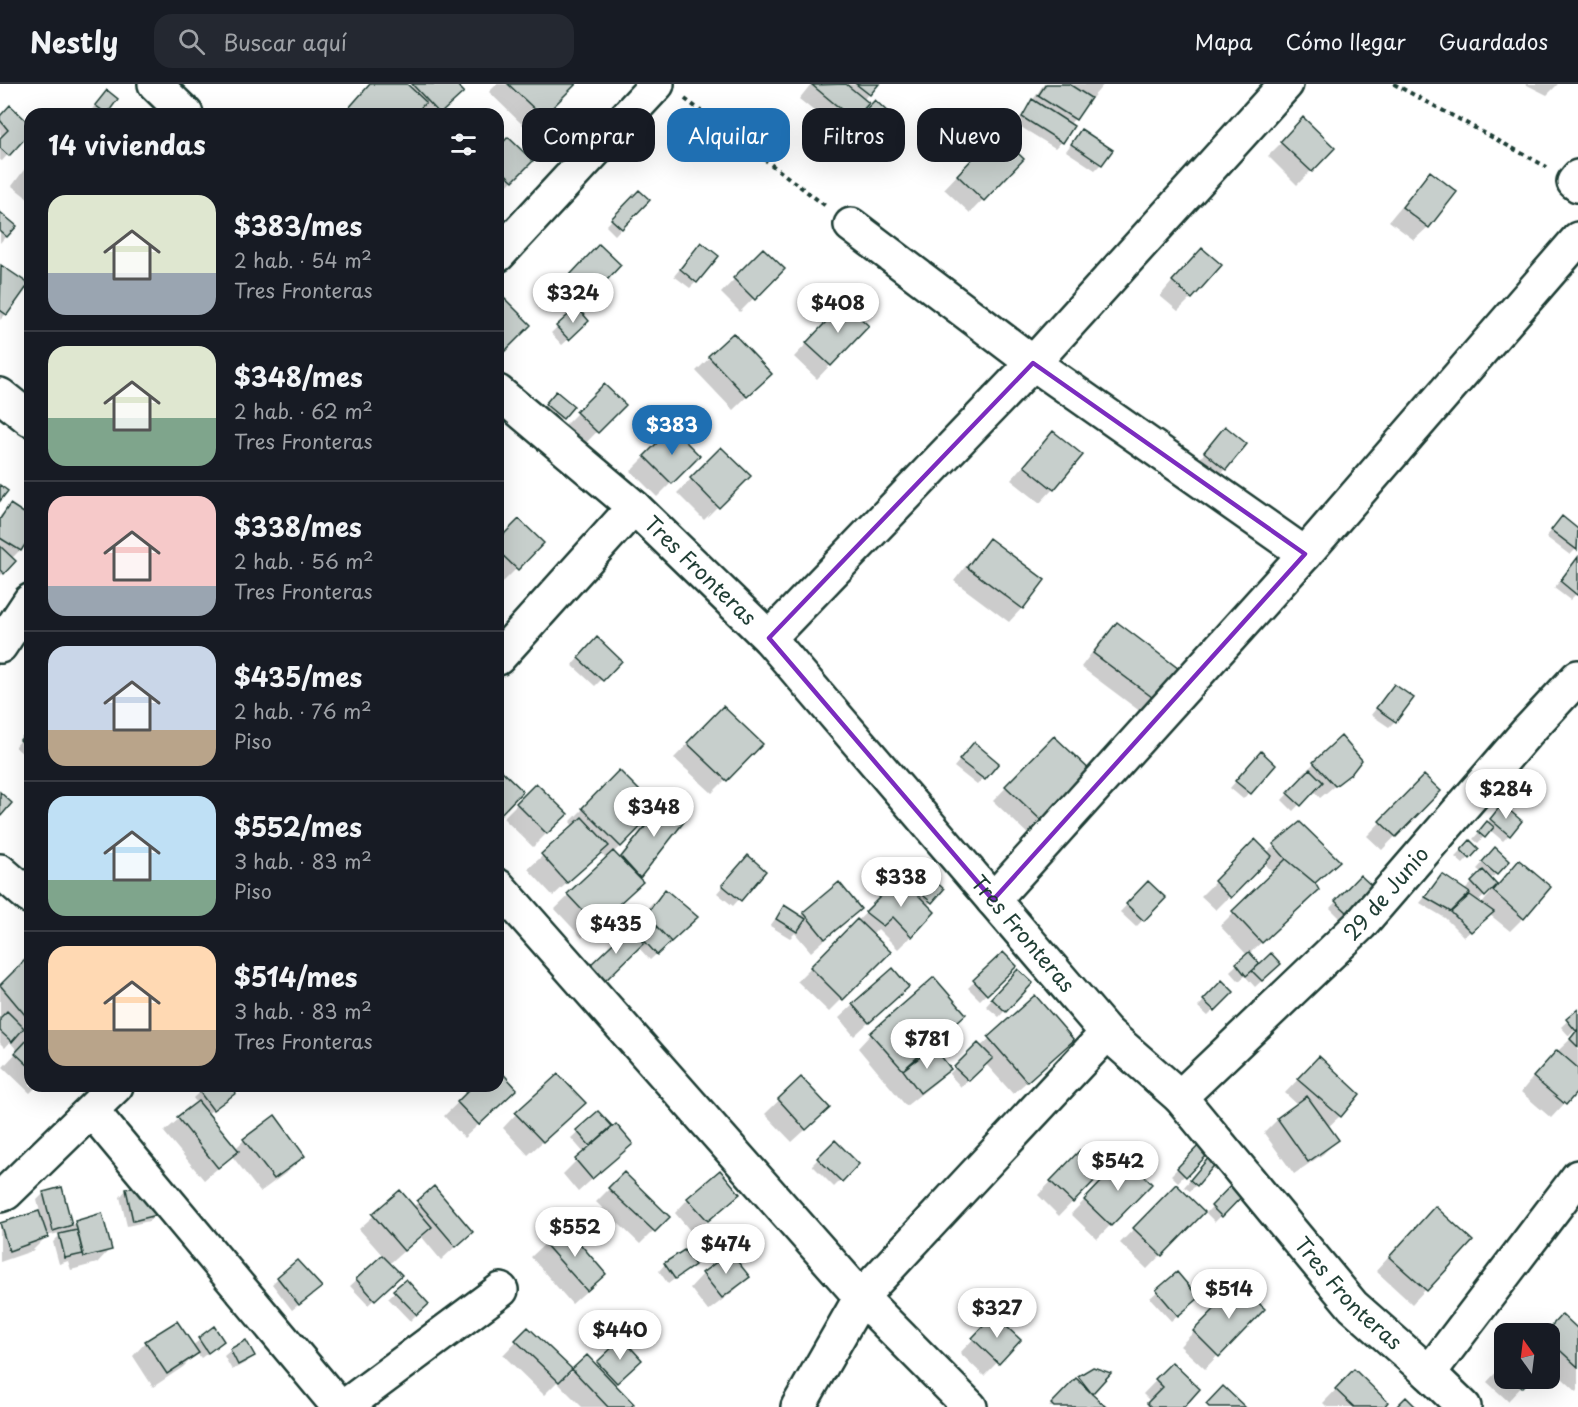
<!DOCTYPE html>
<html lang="es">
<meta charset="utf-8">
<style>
:root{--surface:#171b24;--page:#242831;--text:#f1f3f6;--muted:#9ea1a6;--line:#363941;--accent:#1f6fb2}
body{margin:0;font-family:"Playpen Sans",sans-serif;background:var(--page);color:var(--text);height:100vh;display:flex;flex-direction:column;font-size:22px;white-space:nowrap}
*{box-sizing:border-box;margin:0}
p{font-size:20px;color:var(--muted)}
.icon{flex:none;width:33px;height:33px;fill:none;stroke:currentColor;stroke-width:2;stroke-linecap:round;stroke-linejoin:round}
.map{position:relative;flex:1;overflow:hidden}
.panel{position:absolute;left:24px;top:24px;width:480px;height:984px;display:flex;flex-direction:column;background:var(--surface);border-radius:18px;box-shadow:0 6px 24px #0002}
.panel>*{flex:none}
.banner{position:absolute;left:522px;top:24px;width:570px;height:54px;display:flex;gap:12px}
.needle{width:39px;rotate:346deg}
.tools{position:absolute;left:1494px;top:1239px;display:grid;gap:12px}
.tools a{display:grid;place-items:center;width:66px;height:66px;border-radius:12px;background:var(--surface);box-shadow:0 6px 24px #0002;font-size:30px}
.price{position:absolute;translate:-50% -51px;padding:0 14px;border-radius:21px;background:#fff;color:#222;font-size:20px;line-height:39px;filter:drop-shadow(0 2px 3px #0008)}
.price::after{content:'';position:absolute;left:50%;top:36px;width:18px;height:14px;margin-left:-9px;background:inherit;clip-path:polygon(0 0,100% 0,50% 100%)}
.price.selected{background:var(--accent);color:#fff}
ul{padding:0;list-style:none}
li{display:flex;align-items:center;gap:18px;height:150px;padding:0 24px}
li+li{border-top:2px solid var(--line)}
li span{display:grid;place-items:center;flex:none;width:168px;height:120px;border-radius:18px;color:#555}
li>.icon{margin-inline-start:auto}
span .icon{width:72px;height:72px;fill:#fffc;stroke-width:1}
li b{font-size:26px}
h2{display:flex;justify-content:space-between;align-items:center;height:72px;padding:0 24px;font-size:26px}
.chip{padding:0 21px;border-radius:18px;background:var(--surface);box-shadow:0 6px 24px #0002;font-size:21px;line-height:54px}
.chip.selected{background:var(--accent);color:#fff}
header{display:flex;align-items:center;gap:36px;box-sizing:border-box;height:84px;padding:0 30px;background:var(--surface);border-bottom:2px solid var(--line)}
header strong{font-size:28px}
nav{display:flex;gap:33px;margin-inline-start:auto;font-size:21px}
.search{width:420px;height:54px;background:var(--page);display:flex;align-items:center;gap:15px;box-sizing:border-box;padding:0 21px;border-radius:18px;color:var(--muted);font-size:22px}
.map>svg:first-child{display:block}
.shadow{fill:#0003;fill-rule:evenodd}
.building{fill:#c7cfcc;stroke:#1f3d34;stroke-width:1.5}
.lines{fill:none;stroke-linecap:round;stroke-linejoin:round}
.minor-casing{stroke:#1f3d34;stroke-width:38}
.path{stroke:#1f3d34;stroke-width:4;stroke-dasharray:4.5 4.5;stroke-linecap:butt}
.minor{stroke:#fff;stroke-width:33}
.marked{fill:none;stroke:#7b2cbf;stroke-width:4.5;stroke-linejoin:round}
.labels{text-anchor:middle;stroke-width:4.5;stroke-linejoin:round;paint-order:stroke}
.street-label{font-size:21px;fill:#1f3d34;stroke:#fff}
</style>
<header>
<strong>Nestly</strong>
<div class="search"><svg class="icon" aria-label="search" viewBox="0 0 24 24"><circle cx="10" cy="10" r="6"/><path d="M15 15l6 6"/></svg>Buscar aquí</div>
<nav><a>Mapa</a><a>Cómo llegar</a><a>Guardados</a></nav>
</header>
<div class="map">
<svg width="1578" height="1323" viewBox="0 0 1578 1323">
<rect width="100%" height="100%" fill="#fff"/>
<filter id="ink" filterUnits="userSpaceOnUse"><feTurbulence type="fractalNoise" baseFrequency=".0167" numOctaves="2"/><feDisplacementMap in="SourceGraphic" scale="12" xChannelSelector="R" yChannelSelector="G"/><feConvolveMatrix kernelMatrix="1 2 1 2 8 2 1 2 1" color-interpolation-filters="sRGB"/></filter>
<g filter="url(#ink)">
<path class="shadow" d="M371 0H405L410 5 414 0H454L448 22 439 30H344Z
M497 0H574L528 46 489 8Z
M811 0H877L863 16 853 35 840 48 799 15Z
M1044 0H1104L1069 41 1061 58 1055 64 1016 40Z
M1525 0H1558L1547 11Z
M100 15H116L105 30H93L90 28Z
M875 18 889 32 854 68 840 55Z
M0 34 30 42V46L2 77 0 76V56L2 53 0 50Z
M1304 36 1333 64 1297 101 1268 72Z
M1081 47 1101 80 1095 86 1066 67Z
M983 64 1022 75 970 129 944 105Z
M498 66 531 77 506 103 498 95Z
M30 78V116L12 102Z
M1430 89 1428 143 1414 156 1389 137 1417 103Z
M639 108 648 116 615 151 606 142Z
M0 130 6 152 0 159Z
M701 160 696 198 690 204 674 192Z
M763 166 782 185 740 228 721 209Z
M586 176 590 212 577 225 581 244 562 261 551 249 576 225 557 207Z
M1188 179 1191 214 1178 227 1160 212Z
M2 183 6 230 0 236V185Z
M500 213 529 241 498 272V215Z
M831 234 867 242 817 295 794 273Z
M733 251 770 290 733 326 696 287Z
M604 302 623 321 583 362 563 343Z
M549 315 562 334 556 340 540 327Z
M672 346 698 372 657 413 631 387Z
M1053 349V405L1040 419 1011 396Z
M1218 351 1225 385 1219 391 1199 376Z
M721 365 748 392 704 436 677 409Z
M10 422 30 435V450L20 466 11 475 14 477 0 492V432Z
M1562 434 1578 447V463L1570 471 1546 453Z
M989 456 1022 524 1009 538 954 497 976 469Z
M498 458 542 459 503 498 498 493Z
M1578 475V508L1570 516 1554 504Z
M1117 540 1177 585 1141 628 1081 583 1103 554Z
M597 555 620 577 595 602 572 581Z
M1394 602 1395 637 1389 643 1371 631Z
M723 624 761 660 712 709 674 674Z
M30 646V676L15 663Z
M1054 654 1093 691 1032 754 993 717Z
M1341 655 1351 688 1320 714 1313 706 1293 727 1282 716 1302 695 1300 692Z
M968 666 997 679 977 701 954 683Z
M1254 676 1274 681 1243 715 1230 704Z
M619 689 658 726 668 716 686 734 638 794 627 812 582 854 555 825 607 775 600 769 553 812 528 785 574 743 570 738ZM646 737 648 738 619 774 613 769Z
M1424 693 1439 707 1382 766 1367 752Z
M536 701 566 730 533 763 503 734Z
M1496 729 1509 751 1503 757 1490 746 1478 759 1473 755Z
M1300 740 1314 800 1303 819 1249 870 1259 882 1273 886 1255 903 1245 892 1239 897 1230 887 1247 871 1220 842 1273 789 1264 778 1216 826 1201 812 1255 758 1266 769Z
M1470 758 1477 765 1463 780 1455 773Z
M1489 772 1508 777 1490 796 1523 834 1510 847 1489 830 1464 853 1445 834 1420 819 1442 792 1465 806 1482 789 1477 785ZM1493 803 1495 804 1481 821 1478 818ZM1468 808 1472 812 1452 830 1450 828Z
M742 780 764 787 733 822 717 809Z
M906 786 942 805 927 822 911 852 898 865 878 845 872 851 889 868 829 928 797 897 896 799Z
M1360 793 1371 803 1340 834 1330 824Z
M1148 799 1164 814 1136 843 1120 828Z
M838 800 859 825 811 868 795 849 790 854 770 842 784 823 800 833Z
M665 807 683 846 650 876 638 863 630 847 651 820Z
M1003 870 1015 882 980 916 968 904Z
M30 873V1002H37L30 1009 3 983 18 967 10 958 5 964 0 959V903Z
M1018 887 1031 899 999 933 986 922Z
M1222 898 1232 908 1208 932 1198 923Z
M907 903 854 952 839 934 853 921Z
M1035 914 1059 969 1013 1010 985 979 961 1003 949 990 978 961 980 963Z
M1578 927V943L1569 952 1561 943Z
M964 930 914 977 949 985 935 999 906 1022 858 964 871 950Z
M1578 948V1005L1551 1034 1521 1008 1543 981Z
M498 987 502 1019 464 1054 444 1032 475 1002H498Z
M1305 988 1340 1032 1328 1043 1337 1056 1323 1070 1294 1090 1264 1049 1278 1035 1298 1021 1285 1009Z
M801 995 814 1038 792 1058 765 1030Z
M206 1002H227V1015L207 1030 235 1065 244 1056 303 1072 290 1086 260 1108 232 1072 204 1096 164 1048 197 1019 193 1014Z
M598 1029 603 1048 583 1067 584 1069 631 1060 578 1108 563 1090 584 1069 571 1054Z
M516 1030 570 1033 528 1071 503 1044Z
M835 1058 857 1080 834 1103 812 1081Z
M1200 1062 1207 1069 1178 1098 1171 1091Z
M1080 1068 1101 1088 1059 1132 1038 1111Z
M1125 1075 1150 1100 1097 1155 1071 1130Z
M1204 1080 1196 1101 1190 1107 1184 1103Z
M624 1090 667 1133 640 1160 596 1118Z
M1237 1097 1246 1106 1215 1138 1206 1129Z
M149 1101 156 1130 149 1137 127 1142 120 1113 126 1106Z
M1176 1102 1203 1128 1147 1185 1120 1159Z
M434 1104 471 1148 441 1176 421 1152 389 1180 400 1191 368 1221 350 1202 383 1172 359 1145 400 1108 413 1123Z
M61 1105 71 1143 76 1138 110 1165 97 1179 71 1186 68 1177 59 1180 53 1158 63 1148 47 1152 32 1167 0 1178V1142L40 1128 37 1116 43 1110Z
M738 1110 693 1150 675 1129 688 1115Z
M1421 1138 1471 1157 1412 1220 1376 1187Z
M563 1143 591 1203 572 1220 531 1173Z
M665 1180 693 1181 668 1200 659 1187Z
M703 1190 748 1193 734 1207 708 1227 690 1204Z
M1177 1190 1190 1220 1171 1237 1150 1214Z
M278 1194 313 1209 292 1226 272 1200Z
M406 1197 427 1220 410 1237 388 1214Z
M1239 1202 1218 1271 1205 1285 1180 1262Z
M994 1233 1019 1256 984 1292 960 1269Z
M214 1245 222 1257 216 1263 201 1274 197 1269 183 1283 153 1303 133 1272 146 1258 192 1262Z
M528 1245 567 1292 587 1273 595 1282 622 1257 640 1276 614 1301 629 1323H582L557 1298 544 1311 503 1271Z
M1578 1247V1306L1577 1308 1550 1283V1250Z
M231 1266 253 1272 247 1278 232 1286 224 1272Z
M1172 1280 1180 1323H1146L1151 1318 1143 1310Z
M1504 1280V1294H1530L1508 1317 1487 1298Z
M1354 1287 1382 1323H1327L1323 1319Z
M1109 1290 1090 1310 1104 1323H1049L1079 1293Z"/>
<path class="building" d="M370 0H407L426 18 415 30H353L348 25Z
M412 0H456L464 8 440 30Z
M508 0H576L543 33Z
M846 0 869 19 854 36 812 1Z
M856 0H879L870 11Z
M1046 0H1069L1091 14 1076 36 1038 12Z
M107 6 118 15 107 30 95 21Z
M1032 15 1074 42 1063 59 1022 33Z
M875 16 891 31 861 63 845 47Z
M10 21 30 40V49L9 72 0 64V54L8 46 0 36V32Z
M1303 33 1335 64 1312 88 1280 58Z
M1081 45 1113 66 1102 81 1071 60Z
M997 49 1024 75 984 117 957 91Z
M508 53 533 77 513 97 498 83V64Z
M1430 87 1457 108 1429 144 1402 123Z
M639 106 650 116 622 145 611 135Z
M0 128 17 142 7 153 0 147Z
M701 158 719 172 697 199 680 185Z
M599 160 621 181 591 213 569 192Z
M763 164 785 185 755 216 733 194Z
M1202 164 1222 181 1192 215 1172 197Z
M1 181 29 200 7 231 0 226Z
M500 210 531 241 499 273 498 213Z
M844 219 869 242 831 282 806 259Z
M577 223 589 237 569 256 556 242Z
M733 249 772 290 747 313 708 272Z
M604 300 626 321 598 349 576 328Z
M556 307 574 322 563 335 545 320Z
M1225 342 1247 360 1226 386 1204 368Z
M672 344 700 372 672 400 644 372Z
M1053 347 1083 371 1054 406 1024 382Z
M721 363 751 392 719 424 690 394Z
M0 401 8 407 0 417Z
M10 420 30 433V453L21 467 0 454V435Z
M1562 432 1578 445 1577 466 1551 446Z
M519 435 544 459 518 486 498 467V456Z
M989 454 1045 496 1023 525 967 483Z
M0 462 16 477 4 490 0 486Z
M1578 473V510L1577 511 1560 497Z
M1117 538 1179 585 1156 616 1093 569Z
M597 553 622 577 603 597 578 574Z
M1394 600 1414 614 1396 638 1376 624Z
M723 622 763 660 727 697 687 659Z
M30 645V665L20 656Z
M1054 652 1095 691 1047 742 1005 702Z
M1341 652 1362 676 1352 689 1335 702 1313 678Z
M974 658 999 679 985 696 959 676Z
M1261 667 1276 681 1251 710 1235 697Z
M498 683 523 707 498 733Z
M1310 685 1323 698 1301 722 1287 709Z
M619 686 658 725 621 763 582 724Z
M1424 691 1441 707 1396 753 1379 737Z
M536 699 568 730 547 750 516 719Z
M0 708 12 719 0 733Z
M668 714 687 734 640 794 621 773Z
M1502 720 1522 737 1510 752 1490 735Z
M582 733 609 762 567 799 541 770Z
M1487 737 1494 743 1485 754 1478 748Z
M1300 738 1340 777 1315 799 1286 775 1273 760Z
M1255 755 1272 772 1231 814 1214 797Z
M1470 756 1479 765 1470 775 1461 766Z
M1495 763 1510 777 1497 791 1482 778Z
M613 767 643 798 596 841 567 810Z
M748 771 766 787 741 817 722 801Z
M1286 775 1315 799 1319 806 1262 859 1232 827Z
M1519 776 1551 803 1524 835 1493 807Z
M913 778 944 805 932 819 901 792Z
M1483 786 1497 801 1485 813 1471 798Z
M1442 790 1470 809 1451 828 1425 813Z
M1360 791 1373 803 1348 829 1335 817Z
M900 793 935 828 912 853 893 833 883 842 865 828Z
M1148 797 1166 814 1144 837 1126 820Z
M839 798 861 825 825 855 803 828Z
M665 805 698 833 671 858 646 831Z
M1470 811 1494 828 1471 848 1451 828Z
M784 821 806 835 797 848 776 835Z
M646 831 671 858 657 871 632 843Z
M857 835 891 868 843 916 810 883Z
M629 844 644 859 603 899 588 883Z
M1003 868 1017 882 987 911 973 896Z
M1249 868 1260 880 1246 892 1236 879Z
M1271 869 1281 880 1262 897 1252 887Z
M30 871V937L0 901Z
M893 884 909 903 869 939 852 920Z
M1018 885 1033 899 1006 928 991 914Z
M934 893 966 930 903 986 870 949Z
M1222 896 1234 908 1215 927 1203 916Z
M1035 911 1074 956 1027 998 988 953Z
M1578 925V945L1576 947 1566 935Z
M7 927 24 944 12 958 0 947V934Z
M1578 945V963L1570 955Z
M30 953V983L15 969Z
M978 959 993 974 969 997 954 983Z
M934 963 951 985 920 1009 903 986Z
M1557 966 1578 984V1007L1566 1021 1533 993Z
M1319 972 1360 1010 1341 1033 1297 995Z
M498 984 517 1005 479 1041 457 1018 473 1002H498Z
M558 990 586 1019 543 1058 515 1029Z
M801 993 830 1024 806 1046 778 1015Z
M204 1002H229L236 1009 213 1026 198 1006Z
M1307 1012 1339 1056 1308 1078 1277 1034Z
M198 1017 239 1067 218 1084 177 1033Z
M598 1027 612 1042 590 1062 576 1046Z
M275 1031 305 1072 274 1095 243 1055Z
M616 1040 633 1060 592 1095 575 1075Z
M835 1056 859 1080 842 1098 817 1074Z
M1200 1060 1209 1069 1186 1093 1177 1084Z
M1080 1066 1103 1088 1073 1119 1050 1097Z
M1210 1072 1217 1078 1197 1102 1190 1096Z
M1125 1073 1152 1100 1111 1142 1084 1116Z
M720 1086 740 1110 708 1137 687 1114Z
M624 1088 670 1133 655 1148 608 1104Z
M1237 1095 1248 1106 1222 1133 1211 1122Z
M150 1099 157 1131 133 1137 126 1105Z
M1176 1100 1205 1128 1162 1172 1133 1144Z
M434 1102 473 1148 456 1163 417 1117Z
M62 1103 72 1141 53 1147 43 1108Z
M400 1106 432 1143 404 1167 372 1130Z
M1435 1122 1473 1157 1427 1207 1389 1173Z
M39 1127 48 1153 9 1167 0 1139Z
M102 1129 112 1166 84 1173 75 1137Z
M564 1141 606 1190 587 1207 544 1159Z
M77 1146 83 1170 65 1174 59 1150Z
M684 1166 695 1181 675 1195 664 1179Z
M730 1168 750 1193 722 1214 702 1189Z
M382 1171 402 1191 375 1216 356 1195Z
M297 1176 322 1203 299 1221 277 1193Z
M1177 1188 1199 1214 1178 1232 1156 1206Z
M406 1195 429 1220 417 1231 393 1206Z
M1239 1200 1265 1225 1219 1273 1193 1247Z
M1562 1230 1578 1245V1283L1550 1257V1250H1544Z
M994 1231 1021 1256 999 1280 972 1254Z
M177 1237 199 1269 167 1290 145 1257Z
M214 1242 224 1257 208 1269 198 1254Z
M528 1243 572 1285 559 1298 515 1256Z
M622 1254 642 1276 617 1299 597 1278Z
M246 1256 255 1272 238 1281 230 1265Z
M587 1271 634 1320 631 1323H608L572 1285Z
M1172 1278 1200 1305 1184 1323H1151L1147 1319 1163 1303 1155 1295Z
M1093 1283 1111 1289 1092 1310 1078 1292Z
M1354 1285 1388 1318 1384 1323H1354L1335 1305Z
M1076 1294 1092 1310 1106 1323H1054L1051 1320Z
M1512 1294H1532L1522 1304Z
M1223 1302 1245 1323H1209L1206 1320Z
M1406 1313 1416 1323H1396Z"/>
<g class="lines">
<g class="minor-casing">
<g id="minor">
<path d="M155 0 186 30"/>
<path d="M1578 93 1574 98 1578 101"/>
<path d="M851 141 1033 279 1305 470"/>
<path d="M498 171 657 0"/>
<path id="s1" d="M498 308 634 423 769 554 1107 949 1180 1013 1353 1222 1429 1289 1464 1323"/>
<path d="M0 311 30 335"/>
<path d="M769 554 1033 279 1286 0"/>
<path d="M0 562 30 517"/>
<path d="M498 574 634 423"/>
<path d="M0 787 30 813"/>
<path d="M498 802 861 1213 970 1323"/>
<path d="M993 816 1305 470 1578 155"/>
<path id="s2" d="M1180 1013 1361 840 1527 648 1578 593"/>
<path d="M92 1027 339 1323"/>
<path d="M0 1111 6 1109 116 1002"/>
<path d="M1429 1289 1578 1093"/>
<path d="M344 1323 501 1206"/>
<path d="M798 1323 861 1213 1107 949"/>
</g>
</g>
<path class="path" d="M1394 0 1547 83
M685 15 827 123"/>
<use href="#minor" class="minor"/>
</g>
</g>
<path class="marked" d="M1033 279 1305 470 993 816 769 554Z"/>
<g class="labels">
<g class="street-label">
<text dy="7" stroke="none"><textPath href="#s1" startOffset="270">Tres Fronteras</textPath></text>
<text dy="7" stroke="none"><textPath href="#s2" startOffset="290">29 de Junio</textPath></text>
<text dy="7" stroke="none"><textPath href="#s1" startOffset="756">Tres Fronteras</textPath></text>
<text dy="7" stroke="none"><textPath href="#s1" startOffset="1242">Tres Fronteras</textPath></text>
</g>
</g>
</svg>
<div class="tools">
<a><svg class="needle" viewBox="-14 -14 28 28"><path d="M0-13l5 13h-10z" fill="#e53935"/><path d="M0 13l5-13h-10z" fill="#9ea1a6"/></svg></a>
</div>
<b class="price" style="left:573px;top:240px">$324</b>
<b class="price" style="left:838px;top:250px">$408</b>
<b class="price selected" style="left:672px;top:372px">$383</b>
<b class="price" style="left:1506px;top:736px">$284</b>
<b class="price" style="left:654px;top:754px">$348</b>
<b class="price" style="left:901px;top:824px">$338</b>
<b class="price" style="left:616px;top:871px">$435</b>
<b class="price" style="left:927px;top:986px">$781</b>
<b class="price" style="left:1118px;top:1108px">$542</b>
<b class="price" style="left:575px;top:1174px">$552</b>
<b class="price" style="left:726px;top:1191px">$474</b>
<b class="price" style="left:1229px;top:1236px">$514</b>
<b class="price" style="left:997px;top:1255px">$327</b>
<b class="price" style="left:620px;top:1277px">$440</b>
<div class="banner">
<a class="chip">Comprar</a>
<a class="chip selected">Alquilar</a>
<a class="chip">Filtros</a>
<a class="chip">Nuevo</a>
</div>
<section class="panel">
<h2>14 viviendas<svg class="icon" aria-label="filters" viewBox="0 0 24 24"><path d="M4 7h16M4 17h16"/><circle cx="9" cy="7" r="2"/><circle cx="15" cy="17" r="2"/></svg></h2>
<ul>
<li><span style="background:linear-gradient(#dfe7d0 65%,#9aa5b1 0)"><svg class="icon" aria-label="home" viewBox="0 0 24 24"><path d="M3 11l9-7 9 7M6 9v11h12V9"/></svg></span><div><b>$383/mes</b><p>2 hab. · 54 m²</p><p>Tres Fronteras</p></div></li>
<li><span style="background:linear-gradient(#dfe7d0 60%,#7fa58c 0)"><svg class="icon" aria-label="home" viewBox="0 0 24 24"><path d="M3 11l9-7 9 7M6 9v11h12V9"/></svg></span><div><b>$348/mes</b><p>2 hab. · 62 m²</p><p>Tres Fronteras</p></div></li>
<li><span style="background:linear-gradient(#f6c9c9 75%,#9aa5b1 0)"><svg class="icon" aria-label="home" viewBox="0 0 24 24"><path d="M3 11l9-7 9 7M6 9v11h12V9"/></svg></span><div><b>$338/mes</b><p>2 hab. · 56 m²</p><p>Tres Fronteras</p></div></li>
<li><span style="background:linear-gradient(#c9d6e8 70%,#b9a48a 0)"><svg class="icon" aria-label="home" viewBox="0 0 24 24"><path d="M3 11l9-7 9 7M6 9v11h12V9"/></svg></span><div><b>$435/mes</b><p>2 hab. · 76 m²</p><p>Piso</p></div></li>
<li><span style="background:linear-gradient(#bfe0f5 70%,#7fa58c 0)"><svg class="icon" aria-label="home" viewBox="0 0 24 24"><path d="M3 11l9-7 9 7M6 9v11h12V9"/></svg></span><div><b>$552/mes</b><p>3 hab. · 83 m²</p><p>Piso</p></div></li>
<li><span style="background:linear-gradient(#ffd9b3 70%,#b9a48a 0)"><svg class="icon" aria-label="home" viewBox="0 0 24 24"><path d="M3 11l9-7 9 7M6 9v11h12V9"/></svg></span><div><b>$514/mes</b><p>3 hab. · 83 m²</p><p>Tres Fronteras</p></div></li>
</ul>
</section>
</div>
